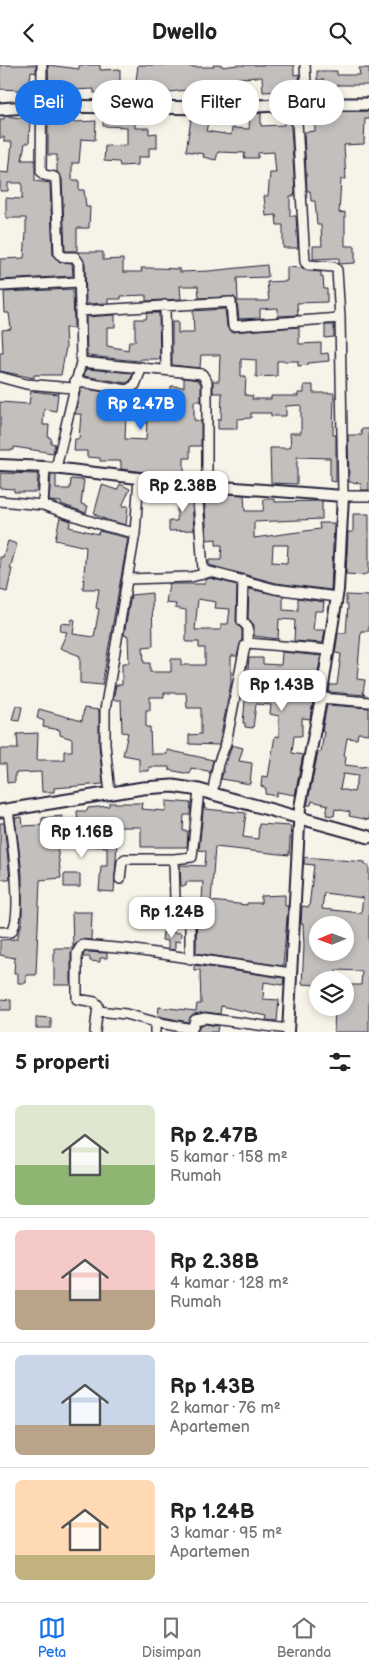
<!DOCTYPE html>
<html lang="id">
<meta charset="utf-8">
<style>
:root{--surface:#fff;--page:#f6f6f6;--text:#222;--muted:#767676;--line:#e0e0e0;--accent:#1a73e8}
body{margin:0;font-family:"Balsamiq Sans",sans-serif;background:var(--page);color:var(--text);height:100vh;display:flex;flex-direction:column;font-size:19px;white-space:nowrap}
*{box-sizing:border-box;margin:0}
p{font-size:16px;color:var(--muted)}
.icon{flex:none;width:28px;height:28px;fill:none;stroke:currentColor;stroke-width:2;stroke-linecap:round;stroke-linejoin:round}
.map{position:relative;height:967px;overflow:hidden}
.details{display:flex;flex-direction:column;background:var(--surface);flex:1}
.details>*{flex:none}
.guide{position:absolute;left:15px;top:15px;width:340px;height:45px;display:flex;gap:10px}
.needle{width:32px;rotate:269deg}
.fabs{position:absolute;left:309px;top:851px;display:grid;gap:10px}
.fabs a{display:grid;place-items:center;width:45px;height:45px;border-radius:50%;background:var(--surface);box-shadow:0 2px 8px #0003;font-size:25px}
.price{position:absolute;translate:-50% -42px;padding:0 11px;border-radius:10px;background:#fff;color:#222;font-size:16px;line-height:32px;filter:drop-shadow(0 1px 2px #0008)}
.price::after{content:'';position:absolute;left:50%;top:30px;width:15px;height:11px;margin-left:-8px;background:inherit;clip-path:polygon(0 0,100% 0,50% 100%)}
.price.selected{background:var(--accent);color:#fff}
ul{padding:0;list-style:none}
li{display:flex;align-items:center;gap:15px;height:125px;padding:0 15px}
li+li{border-top:1px solid var(--line)}
li span{display:grid;place-items:center;flex:none;width:140px;height:100px;border-radius:8px;color:#555}
li>.icon{margin-inline-start:auto}
span .icon{width:60px;height:60px;fill:#fffc;stroke-width:1}
li b{font-size:21px}
h2{display:flex;justify-content:space-between;align-items:center;height:60px;padding:0 15px;font-size:21px}
.tag{padding:0 18px;border-radius:22px;background:var(--surface);box-shadow:0 2px 8px #0003;font-size:18px;line-height:45px}
.tag.selected{background:var(--accent);color:#fff}
header{display:flex;justify-content:space-between;align-items:center;height:65px;padding:0 15px;background:var(--surface);font-size:22px;font-weight:700}
.tabs{display:flex;justify-content:space-around;align-items:center;height:70px;border-top:1px solid var(--line);background:var(--surface);font-size:14px;color:var(--muted)}
.tabs a{display:grid;justify-items:center;gap:2px}
.tabs .selected{color:var(--accent)}
.map>svg:first-child{display:block}
.building{fill:#c2bfbd;stroke:#22223b;fill-rule:evenodd}
.lines{fill:none;stroke-linecap:round;stroke-linejoin:round}
.minor-casing{stroke:#22223b;stroke-width:12}
.tertiary-casing{stroke:#22223b;stroke-width:14}
.secondary-casing{stroke:#22223b;stroke-width:15}
.minor{stroke:#f7f3e8;stroke-width:9}
.tertiary{stroke:#f7f3e8;stroke-width:10}
.secondary{stroke:#f7f3e8;stroke-width:11}
</style>
<header><svg class="icon" aria-label="back" viewBox="0 0 24 24"><path d="M15 5l-7 7 7 7"/></svg>Dwello<svg class="icon" aria-label="search" viewBox="0 0 24 24"><circle cx="10" cy="10" r="6"/><path d="M15 15l6 6"/></svg></header>
<div class="map">
<svg width="369" height="967" viewBox="0 0 369 967">
<rect width="100%" height="100%" fill="#f7f3e8"/>
<filter id="ink" filterUnits="userSpaceOnUse"><feTurbulence type="fractalNoise" baseFrequency=".02" numOctaves="2"/><feDisplacementMap in="SourceGraphic" scale="10" xChannelSelector="R" yChannelSelector="G"/><feConvolveMatrix kernelMatrix="1 2 1 2 8 2 1 2 1" color-interpolation-filters="sRGB"/></filter>
<g filter="url(#ink)">
<path class="building" d="M0 0H36V8L31 7 28 28 19 27V25L0 24Z
M48 0 79 4V0H100V5L120 4V34H109V28H94V24L72 25V28H49Z
M138 0H184L192 2H214L213 0H222L223 2 237 0H294V10L299 9 300 24H295V31H287V26L263 27 262 12 236 13 237 26H227V32H216L215 26 186 25 146 30V24H135Z
M359 3H369V20H337V28H324V15H317V6H337V10H360Z
M369 46V54H365L364 79 344 80 346 114H341L339 148 345 147V181H355V198L339 199V193L313 194V181H322L321 160H317L315 136H311L310 126H307L304 67 315 66 314 47Z
M261 48V61L284 60V48H290L295 126 294 131H290V151H296L298 183H283V160H277L276 150 266 151 264 131H268L270 108H276L274 87 258 88V93H244L245 88 218 87 216 95 203 92 204 89 186 86 191 54 208 58 206 66 231 70 232 63 249 64 250 49Z
M103 50 135 52V63H149V69L157 68V83H149V92H138V100L120 101 119 97 104 96 105 81 127 80V62L103 61Z
M4 51 30 54 29 78H25L22 95H35V116L50 118 53 190 60 197 72 198 73 211 0 215V194L24 193 26 168V153H6V133L22 134V118H8V126H0V107L9 108 12 77H4V72L0 73V54H4Z
M48 53H52V58L96 56 95 75 81 74 79 98H72V115H79V125H84L86 142H90L89 163H77V186H65L62 114 57 107V90H48Z
M78 187H103V195L123 194V207H142L141 203H155L180 204V207L209 206 267 200 268 212 237 213 238 236H269L267 217 287 216V202L302 203 308 206 321 207V212H323L324 224H327V237L297 238 298 250 278 251V243L260 244V253L239 254 237 236 234 232 199 233 198 221H180L181 234 146 236V230L121 231V234H108V238L86 239 85 198Z
M73 224 74 263H65L66 282 61 310H34V313L0 306V288H3L2 265 11 264 9 248H5L4 227Z
M225 244 227 262 231 267 299 262V279L321 278V289L328 288 329 296 308 298V300L298 301V296H277V311L256 312V295L241 294V311H246L245 330 253 331 252 334H271V331H298V328H304V320H313V328H334L333 370H336V417L330 416V393L297 392V419L271 418 270 383H289L291 381 290 368H301V340L286 341V351H271V348H251V353L237 354V364H218V354H221L222 328H213V316H219L220 290H201L200 303 172 300V257H178V268H194L193 246Z
M147 248H159L160 294H142L139 296 87 291 86 252 115 250V262H107V281L128 285 129 276H135V254H146Z
M325 260H334V272L325 273Z
M86 304 133 308 130 316 126 318 84 311Z
M184 313 198 315 201 319V336H194V355L201 356V381H190V393H184V407L169 406V410L121 404V396H100V393L87 392V386H74L75 374H79L81 349H75L81 323 110 328V337H120L119 350H126L125 374 146 375 147 355H161V337H171V321L184 322Z
M31 326 58 329 56 346 44 344 43 360H49L48 372 51 373V378L55 379 53 388 14 382V385H0V337L29 339Z
M361 364H369V425H361L360 418 349 417 348 370H362Z
M0 408 38 409 37 427H14V424L0 423Z
M51 410H56V424H70L71 414 84 415 81 439 88 441 86 448 61 439V437L49 436Z
M120 419 130 424 122 441H128L126 460 107 455 94 449 102 420 117 425Z
M177 426H191L194 465 169 466V456H177Z
M204 427 244 430 245 446H263L264 434H275V437L322 436V454L254 457V473L320 464 319 458H334L331 525 276 518 209 500V495H221L222 480H216V474L207 475ZM273 480H288L287 498 272 497Z
M353 449H369V508L362 510 346 509 348 467H353Z
M60 452 71 456 69 462 98 469 99 466 128 473 102 620 80 618V591L60 583 67 567 60 566 61 558 70 559 72 554 75 555 73 569 94 572 99 544 96 543 99 524H83L86 482 55 475Z
M8 476 17 479 10 504H12L7 527 0 525V492H3Z
M210 513 237 520 236 556 242 565V574L237 591H231V618L219 680 189 679V670L201 669V643H187L186 628H164V632H150V645H146V662H150L151 689H167V685L213 695 210 709 208 706 191 703 190 709 169 705V702H149V706H139V693L123 690 128 668 122 667 121 635H113L116 620H122V598H129L128 571 124 570 131 530 152 528 153 581 143 582 144 598H150V607H171V594H181V600H205V583H199V577H186V545L175 543 176 539 166 538 169 519H205V515ZM198 534 216 537 215 543 230 544 228 559H221V565H195Z
M249 524 283 531V545L298 546V533L324 537 323 546H315L313 565H325L323 578 294 576 295 555 279 554 278 574 254 571V560L248 553Z
M346 530 369 531V566H361L357 614 365 615 363 628 365 630 329 627 330 620H337L341 589 335 588 338 568H346L348 540 346 539Z
M282 587 321 591 317 613H312L310 637H313L310 654 302 653V671H294L292 688 303 690 295 730 277 727 276 731 265 729 266 723 261 721 262 711 268 712 275 671 279 672V651L270 649 271 640 256 639 253 663 245 662V658H243L249 593H263V599L281 600Z
M16 640 22 642 19 656 12 655Z
M327 640 369 643V669L358 668 357 674 347 673 344 691H346L345 700 362 702 369 701V755L349 751 350 747 335 744 334 751 326 750 328 740 312 736 311 740H307L318 687H321L324 667 322 666ZM343 709 358 711 354 727 340 724Z
M84 643 99 645V680L103 719 54 723V727H42L41 707 15 708V717L7 718 6 699H0V684H18L17 669 38 668 37 695H64V686H72V674L60 670V665L43 662 44 656 37 653 39 644 82 656Z
M232 680 243 683 239 696 252 698 250 719 221 714Z
M166 736 191 738 190 750H184L183 766H188L187 782H141V762H118L114 827 99 826 101 801H107V782L57 780 61 813 40 815 36 910H26V918H18V908H14L15 893 0 890V875L17 874 22 858V808L15 753 22 752 23 761 42 760V753L62 751V762H78L77 746H87L88 743 109 741V738H142L141 744 166 746Z
M204 738 205 744 246 748 243 772 258 774 259 759 291 761 289 790 215 782 211 836 247 840V838H261V831L285 830V841H288L283 901 196 888 197 837H202L203 817H186V821H181L180 800 205 801 206 786 199 785Z
M0 758H4L10 814H0Z
M304 792 365 797V800L369 801V967H334L335 942H345V920H361L362 906 336 905V915H318V920L302 919 304 881 303 859H301L302 841 309 842 314 800 304 799ZM324 828 363 833 361 848 322 844ZM318 860H345V888H318Z
M64 809H80V822H64Z
M72 847H92L91 875 80 874 73 882Z
M163 867 181 868 180 877 175 876V885L168 884V876L162 875Z
M54 883H73L71 888V920H54Z
M85 887 107 888V893H100V897L90 896V892H83Z
M194 900 284 913 283 920 264 917 263 934 279 935 277 956 266 955 267 951 221 941 220 949 206 947 194 949 188 957 158 951 159 942 196 946 197 939H201L200 905H194Z
M0 934 11 935V945H0Z
M36 952 51 953V963H36Z
M205 959 218 961 217 967H197L200 960Z"/>
<g class="lines">
<g class="minor-casing">
<path id="minor" d="M42 0 41 106 44 110 54 112 56 114 59 189 63 192H75L79 198 81 297 56 403
M305 0 307 39
M296 39 305 197 308 200 334 202 337 205 340 253 343 431H369
M0 221 79 217
M165 240 166 304
M80 246 231 237 233 261 340 253
M81 297 202 309 207 317V420
M0 312 26 319 73 323
M75 316 127 325 135 320 142 302
M197 420 203 505 275 524 337 532
M0 436 43 440 105 461 135 468
M43 440 45 402
M128 514 191 512 207 508
M248 578 328 585
M321 633 369 637
M110 729 105 679V645L135 468 139 413
M212 729 218 699 226 678 245 581 248 578V562L242 556 243 515
M174 794 192 792 199 725
M120 814 122 797 125 794H174L175 836 190 841V894
M0 867H11C24 853 11 766 8 745
M98 946 126 949 155 957V967
M155 957 192 964 195 955 205 953 288 964
M95 967 98 940 95 937 77 934V888L82 880 128 884 291 908"/>
</g>
<g class="tertiary-casing">
<path id="tertiary" d="M0 400 45 402 197 420 343 431 338 525 321 633 300 742 288 967"/>
</g>
<g class="secondary-casing">
<path id="secondary" d="M0 44 40 41 219 43 296 39H369
M0 746 143 723 173 721 199 725 369 772"/>
</g>
<use href="#minor" class="minor"/>
<use href="#tertiary" class="tertiary"/>
<use href="#secondary" class="secondary"/>
</g>
</g>
</svg>
<div class="fabs">
<a><svg class="needle" viewBox="-14 -14 28 28"><path d="M0-13l5 13h-10z" fill="#e53935"/><path d="M0 13l5-13h-10z" fill="#767676"/></svg></a>
<a><svg class="icon" aria-label="layers" viewBox="0 0 24 24"><path d="M12 4l9 5-9 5-9-5zM3 14l9 5 9-5"/></svg></a>
</div>
<b class="price selected" style="left:141px;top:366px">Rp 2.47B</b>
<b class="price" style="left:183px;top:448px">Rp 2.38B</b>
<b class="price" style="left:282px;top:647px">Rp 1.43B</b>
<b class="price" style="left:82px;top:794px">Rp 1.16B</b>
<b class="price" style="left:172px;top:874px">Rp 1.24B</b>
<div class="guide">
<a class="tag selected">Beli</a>
<a class="tag">Sewa</a>
<a class="tag">Filter</a>
<a class="tag">Baru</a>
</div>
</div>
<section class="details">
<h2>5 properti<svg class="icon" aria-label="filters" viewBox="0 0 24 24"><path d="M4 7h16M4 17h16"/><circle cx="9" cy="7" r="2"/><circle cx="15" cy="17" r="2"/></svg></h2>
<ul>
<li><span style="background:linear-gradient(#dfe7d0 60%,#8fb573 0)"><svg class="icon" aria-label="home" viewBox="0 0 24 24"><path d="M3 11l9-7 9 7M6 9v11h12V9"/></svg></span><div><b>Rp 2.47B</b><p>5 kamar · 158 m²</p><p>Rumah</p></div></li>
<li><span style="background:linear-gradient(#f6c9c9 60%,#b9a48a 0)"><svg class="icon" aria-label="home" viewBox="0 0 24 24"><path d="M3 11l9-7 9 7M6 9v11h12V9"/></svg></span><div><b>Rp 2.38B</b><p>4 kamar · 128 m²</p><p>Rumah</p></div></li>
<li><span style="background:linear-gradient(#c9d6e8 70%,#b9a48a 0)"><svg class="icon" aria-label="home" viewBox="0 0 24 24"><path d="M3 11l9-7 9 7M6 9v11h12V9"/></svg></span><div><b>Rp 1.43B</b><p>2 kamar · 76 m²</p><p>Apartemen</p></div></li>
<li><span style="background:linear-gradient(#ffd9b3 75%,#c2b280 0)"><svg class="icon" aria-label="home" viewBox="0 0 24 24"><path d="M3 11l9-7 9 7M6 9v11h12V9"/></svg></span><div><b>Rp 1.24B</b><p>3 kamar · 95 m²</p><p>Apartemen</p></div></li>
</ul>
</section>
<nav class="tabs">
<a class="selected"><svg class="icon" aria-label="map" viewBox="0 0 24 24"><path d="M3 6l6-2 6 2 6-2v14l-6 2-6-2-6 2zM9 4v14M15 6v14"/></svg>Peta</a>
<a><svg class="icon" aria-label="saved" viewBox="0 0 24 24"><path d="M7 4h10v16l-5-4-5 4z"/></svg>Disimpan</a>
<a><svg class="icon" aria-label="home" viewBox="0 0 24 24"><path d="M3 11l9-7 9 7M6 9v11h12V9"/></svg>Beranda</a>
</nav>
